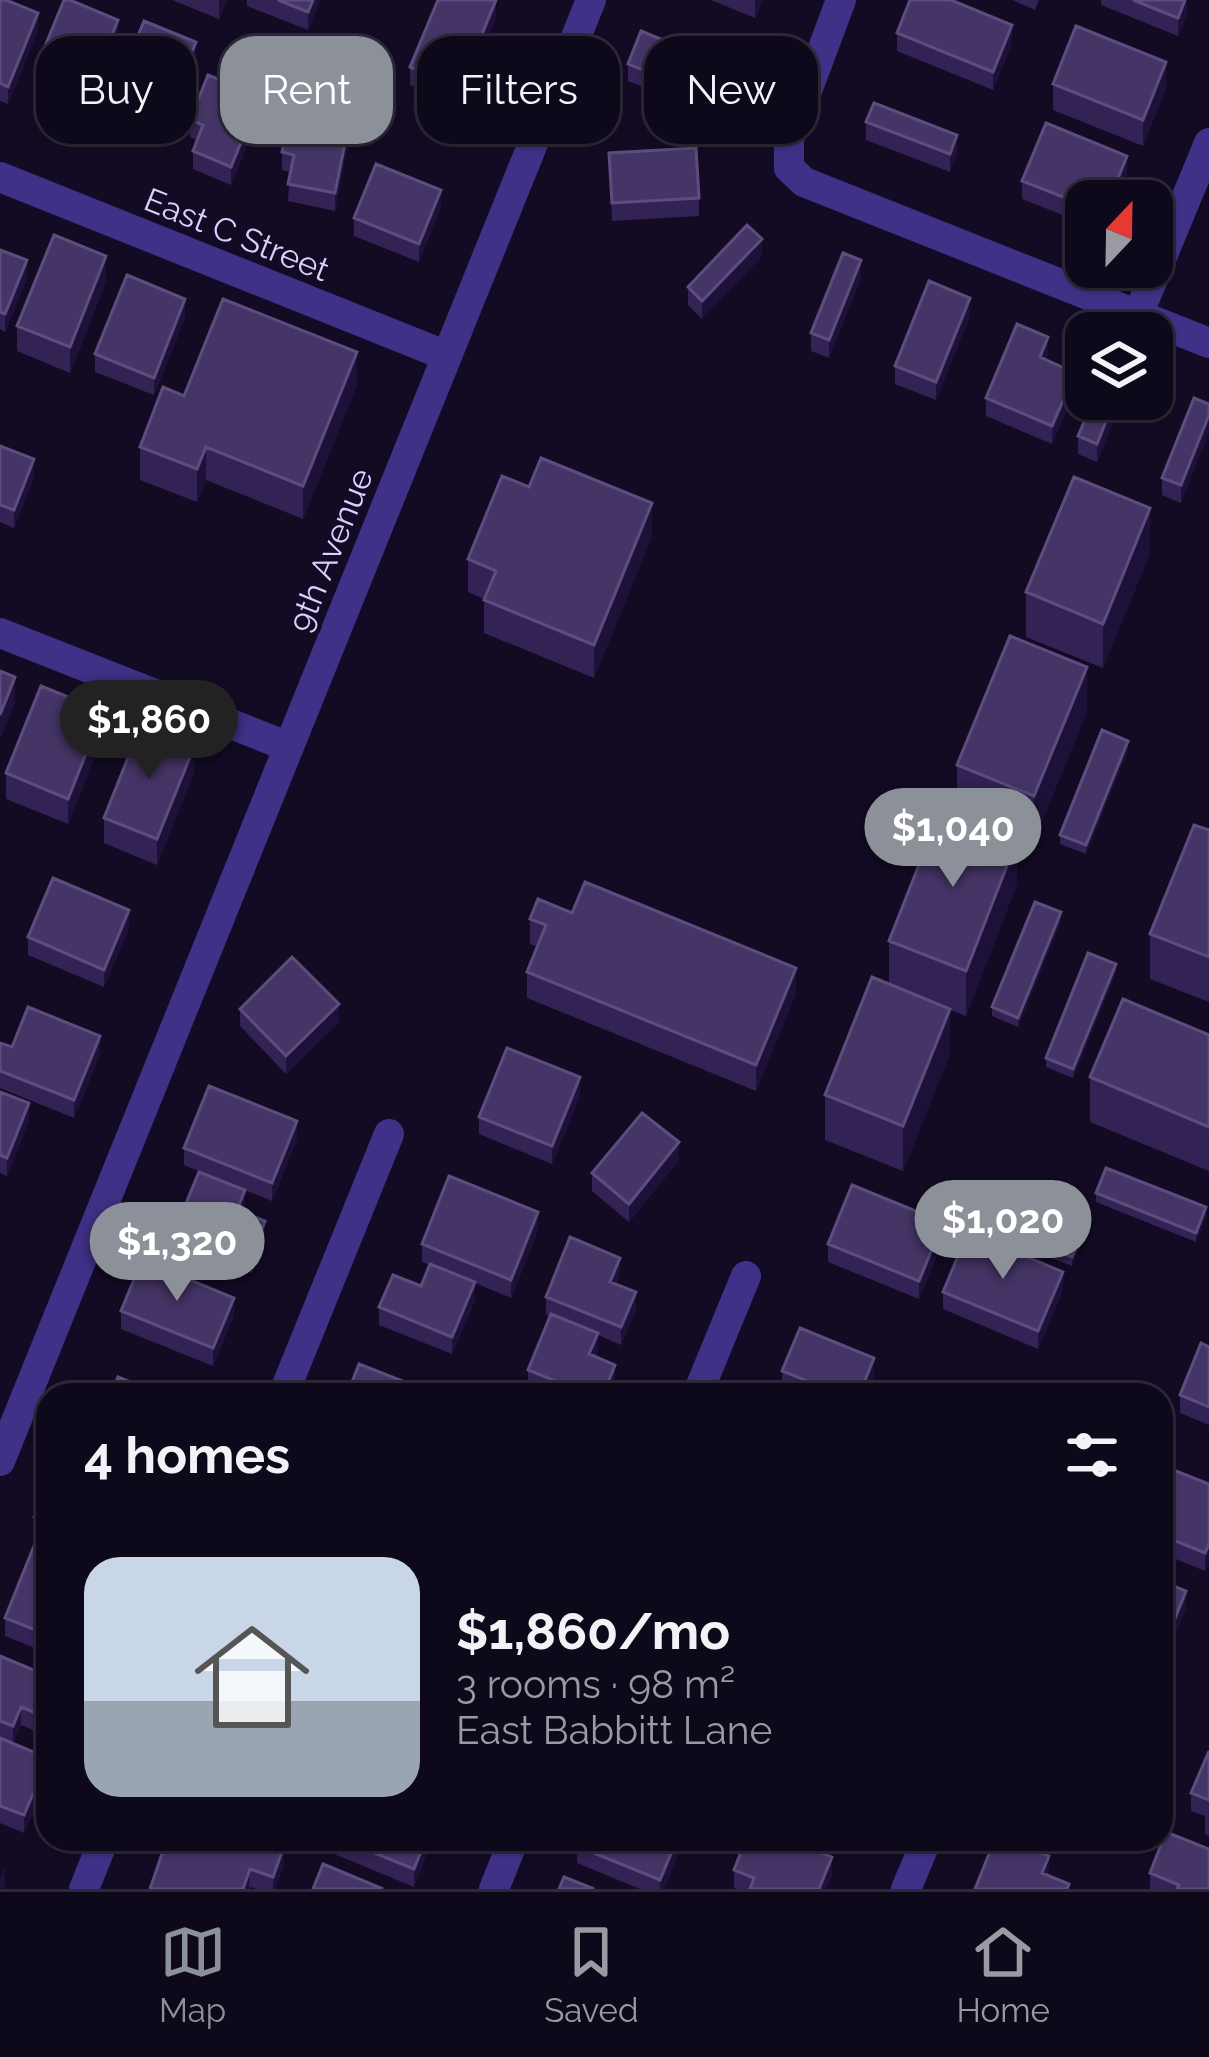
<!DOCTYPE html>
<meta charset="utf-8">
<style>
:root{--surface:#0e081b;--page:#171124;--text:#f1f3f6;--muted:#9b9aa3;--line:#2e293a;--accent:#8c9099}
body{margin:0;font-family:Raleway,sans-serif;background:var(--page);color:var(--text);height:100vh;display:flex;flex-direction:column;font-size:45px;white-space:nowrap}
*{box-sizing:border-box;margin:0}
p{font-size:39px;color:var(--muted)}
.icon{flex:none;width:66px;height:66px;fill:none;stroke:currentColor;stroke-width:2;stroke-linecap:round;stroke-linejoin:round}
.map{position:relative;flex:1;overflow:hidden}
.details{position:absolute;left:36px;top:1383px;width:1137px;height:468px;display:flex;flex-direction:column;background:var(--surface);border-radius:36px;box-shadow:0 3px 9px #0004,0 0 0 3px var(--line)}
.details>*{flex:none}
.banner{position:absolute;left:36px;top:36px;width:1137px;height:108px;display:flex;gap:24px}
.needle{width:78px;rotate:22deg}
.fabs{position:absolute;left:1065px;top:180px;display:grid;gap:24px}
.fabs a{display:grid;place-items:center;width:108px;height:108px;border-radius:24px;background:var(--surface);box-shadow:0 3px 9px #0004,0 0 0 3px var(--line);font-size:60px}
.price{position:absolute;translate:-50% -102px;padding:0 27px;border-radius:42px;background:var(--accent);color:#fff;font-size:39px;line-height:78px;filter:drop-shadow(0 3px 6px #0008)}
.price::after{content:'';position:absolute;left:50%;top:72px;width:36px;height:27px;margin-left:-18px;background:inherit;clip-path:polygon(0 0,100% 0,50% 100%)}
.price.active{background:#222;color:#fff}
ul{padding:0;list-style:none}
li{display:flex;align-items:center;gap:36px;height:300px;padding:0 48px}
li+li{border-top:3px solid var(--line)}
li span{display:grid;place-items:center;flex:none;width:336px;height:240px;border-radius:36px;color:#555}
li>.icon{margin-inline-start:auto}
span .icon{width:144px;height:144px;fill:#fffc;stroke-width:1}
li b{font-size:51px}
h2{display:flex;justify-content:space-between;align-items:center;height:144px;padding:0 48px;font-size:51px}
.tag{padding:0 42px;border-radius:36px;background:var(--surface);box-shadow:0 3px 9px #0004,0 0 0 3px var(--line);font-size:42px;line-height:108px}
.tag.active{background:var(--accent);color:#fff}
.dock{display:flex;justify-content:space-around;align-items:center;height:168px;border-top:3px solid var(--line);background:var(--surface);font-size:33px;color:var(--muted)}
.dock a{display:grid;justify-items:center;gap:6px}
.dock .active{color:var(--accent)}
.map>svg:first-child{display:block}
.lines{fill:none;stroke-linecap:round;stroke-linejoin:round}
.street{stroke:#403188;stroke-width:30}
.wall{fill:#332254}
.shaded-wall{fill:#1e1139}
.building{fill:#453566;stroke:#5c4d7e;stroke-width:3}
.labels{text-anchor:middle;stroke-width:9;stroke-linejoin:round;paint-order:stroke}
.street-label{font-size:33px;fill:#dbcfff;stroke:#130b24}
</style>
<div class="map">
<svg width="1209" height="1889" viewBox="0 0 1209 1889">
<rect width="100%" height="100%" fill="#130b24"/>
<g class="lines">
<path class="street" d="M841 0 789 139V168L804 182 1209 343
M0 177 447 356
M1138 315 1209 143
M0 633 289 747
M283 1395 389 1134
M697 1395 746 1276
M0 1461 591 0
M84 1889 104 1839
M494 1889 514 1839
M906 1889 927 1839"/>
</g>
<path class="wall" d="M0 0 38 30 8 104 0 101Z
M172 0H227L219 19Z
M247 0H320L308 30 247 6Z
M711 0H762L755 18Z
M1012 0H1039L1035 10Z
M1101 0H1187V13L1178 36 1101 5Z
M496 17 460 105 410 85V67Z
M897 33 1012 42 993 90 897 51Z
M118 37 93 101 39 79V61Z
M196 59 167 131 115 110V92Z
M628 64 720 81 707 113 628 81Z
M1053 84 1166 88 1143 146 1053 110Z
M295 96 366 115 351 143 348 142 335 211 288 201 290 172 282 170V152L305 119 295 114Z
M260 113 231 185 193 169V151L197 140 190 137V120Z
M866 122 957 152 950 172 866 140Z
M609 153 699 198V216L612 221Z
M1127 174 1116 201H1086V224L1022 199V181Z
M441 207 419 262 354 236V218Z
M0 250 27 278 5 332 0 329Z
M762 256 702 319 688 305V287Z
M861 278 829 358 811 351V333Z
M106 282 70 373 17 351V326Z
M970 315 936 400 895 384V366Z
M185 317 154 395 95 372V354Z
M1048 355 1046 360 1075 390 1052 444 986 416V398Z
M357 385 303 519 206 480 197 502 140 480V447L184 396Z
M1194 398 1181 503 1162 495V478Z
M1122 399 1097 462 1078 454V436Z
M0 446 34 477 14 528 0 522Z
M652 536 594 678 484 633V599L468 592V559Z
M1150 553 1103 668 1026 637V592Z
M1087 711 1034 841 957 810V765Z
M103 737 68 824 6 799V773Z
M1128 750 1086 854 1060 844V835Z
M194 773 157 865 104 843V818Z
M1209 830V1002L1150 979V934Z
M1017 884 966 1016 950 1010V1053L903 1171 825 1140V1095L889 984V941Z
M572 913 796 993 756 1091 527 998V972L537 947 530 944V919Z
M1061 921 1018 1027 992 1016V1007Z
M129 928 104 987 28 955V937Z
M1116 973 1073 1078 1046 1067V1058Z
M240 1009 339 1022 286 1074 240 1026Z
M1209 1035V1171L1090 1122V1077Z
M0 1043 12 1047 100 1054 74 1118 0 1088Z
M0 1092 29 1121 7 1176 0 1173Z
M580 1095 552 1164 479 1134V1117Z
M297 1139 272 1201 184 1165V1148Z
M679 1160 629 1222 592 1191V1173Z
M1096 1193 1206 1216 1196 1242 1096 1202Z
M245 1208 243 1212 265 1239 252 1273 177 1243V1225Z
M972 1218 1082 1241 1072 1266 972 1227Z
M538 1230 511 1298 475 1283V1300L452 1354 379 1325V1307L421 1286 429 1265 422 1262V1244Z
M943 1240 919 1299 828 1262V1244Z
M620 1275 616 1284 636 1310 621 1345 598 1335V1351L596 1357 615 1382 610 1395H547L528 1388V1370L550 1316 546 1315V1297Z
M1063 1290 1038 1349 943 1309V1292Z
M121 1311 234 1315 213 1366 121 1329Z
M1209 1347V1425L1180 1413V1395Z
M782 1371 874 1375 866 1395H798L782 1389Z
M1161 1465 1209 1484 1205 1571 1161 1553Z
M48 1491V1540L34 1535V1517Z
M48 1546V1653L5 1636V1618Z
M0 1656 48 1676V1736L21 1725 13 1744 48 1775 24 1833 0 1823Z
M1209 1751V1836L1205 1834V1816L1191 1811V1793Z
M327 1839H433L414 1887 327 1851Z
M679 1839V1851L664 1889H640L577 1863V1846Z
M1057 1839H1094L1089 1852Z
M284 1864 275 1889H256L250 1887 249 1889H150Z
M734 1870 832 1875 826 1889H737L734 1888Z
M1150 1873 1209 1889H1150Z"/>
<path class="shaded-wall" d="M219 0H227L219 19Z
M313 0H320L308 30V12Z
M496 0V17L460 105V88Z
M755 0H762L755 18Z
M1185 0H1187V13L1178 36V18Z
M38 13V30L8 104V87Z
M118 20V37L93 101V83Z
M1012 25V42L993 90V72Z
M196 42V59L167 131V113Z
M1166 62V88L1143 146V120Z
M720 63V81L707 113V96Z
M260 96V113L231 185V167Z
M366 97V115L351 143V126Z
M348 128V146L335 211V193Z
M957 135V152L950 172V154Z
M1127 156V174L1116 201H1109Z
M441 190V207L419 262V244Z
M762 239V256L702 319V301Z
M106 256V282L70 373V347Z
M27 260V278L5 332V314Z
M861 260V278L829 358V340Z
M970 298V315L936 400V382Z
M185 299V317L154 395V378Z
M1048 337V355L1040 375V357Z
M357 352V385L303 519V486Z
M1075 373V390L1052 444V426Z
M1115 399H1122L1097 462V444Z
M1209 415V433L1181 503V485Z
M206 447V480L197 502V469Z
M34 459V477L14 528V510Z
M652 503V536L594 678V645Z
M1150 508V553L1103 668V624Z
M1087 667V711L1034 841V796Z
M15 677V703L0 740V715Z
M103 711V737L68 824V799Z
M1128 741V750L1086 854V845Z
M194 747V773L157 865V839Z
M1017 840V884L966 1016V971Z
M129 910V928L104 987V970Z
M1061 912V921L1018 1027V1018Z
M1116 964V973L1073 1078V1069Z
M796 968V993L756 1091V1065Z
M339 1004V1022L286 1074V1056Z
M950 1009V1053L903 1171V1126Z
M100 1036V1054L74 1118V1100Z
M580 1077V1095L552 1164V1146Z
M29 1103V1121L7 1176V1158Z
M297 1121V1139L272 1201V1183Z
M679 1142V1160L629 1222V1204Z
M245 1190V1208L237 1228V1210Z
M1206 1207V1216L1196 1242V1233Z
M538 1212V1230L511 1298V1280Z
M265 1221V1239L252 1273V1255Z
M943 1222V1240L919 1299V1281Z
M1082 1232V1241L1072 1266V1257Z
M620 1258V1275L610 1299V1282Z
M1063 1272V1290L1038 1349V1331Z
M475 1282V1300L452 1354V1337Z
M636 1292V1310L621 1345V1327Z
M234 1298V1315L213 1366V1348Z
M598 1333V1351L589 1372V1354Z
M874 1358V1375L866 1395H859Z
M615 1365V1382L610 1395H603Z
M1209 1544V1562L1205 1571V1553Z
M1186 1591V1609L1162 1669V1651Z
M21 1707V1725L13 1744V1726Z
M48 1758V1775L24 1833V1815Z
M426 1839H433L414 1887V1869Z
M677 1839H679V1851L664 1889H660V1880Z
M284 1846V1864L275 1889H273V1877Z
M1049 1856V1874L1043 1889 1042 1873Z
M832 1857V1875L826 1889H819Z
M5 1867V1884L3 1889H0V1878Z
M250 1869 249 1889H243Z"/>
<path class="building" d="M0 0H6L38 13 8 87 0 83Z
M64 0H70L118 20 93 83 39 61Z
M278 0H313L308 12Z
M438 0H496L460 88 410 67Z
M910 0H951L1012 25 993 72 897 33Z
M1133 0H1185L1178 18Z
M144 21 196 42 167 113 115 92Z
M1076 26 1166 62 1143 120 1053 84Z
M641 31 720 63 707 96 628 64Z
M208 75 260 96 231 167 193 151 203 125 190 120Z
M305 79 328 91 334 80 366 97 351 126 295 96Z
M874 103 957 135 950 154 866 122Z
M290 116 348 128 335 193 288 184 294 155 282 152Z
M1046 123 1127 156 1109 201H1086V206L1022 181Z
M696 148 699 198 612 203 609 153Z
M376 164 441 190 419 244 354 218Z
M747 225 762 239 702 301 688 287Z
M54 235 106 256 70 347 17 326Z
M0 250 27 260 5 314 0 312Z
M843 253 861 260 829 340 811 333Z
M127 275 185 299 154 378 95 354Z
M929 281 970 298 936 382 895 366Z
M223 299 357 352 303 486 206 447 197 469 140 447 163 387 184 396Z
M1017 324 1048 337 1040 357 1075 373 1052 426 986 398Z
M1194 398 1209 404V415L1181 485 1162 478Z
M1094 399H1115L1097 444 1078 436Z
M0 446 34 459 14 510 0 505Z
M541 458 652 503 594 645 484 600 496 571 468 559 502 476 529 487Z
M1074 477 1150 508 1103 624 1026 592Z
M1010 636 1087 667 1034 796 957 765Z
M0 671 15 677 0 715Z
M41 686 103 711 68 799 6 773Z
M141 725 194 747 157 839 104 818Z
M1102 730 1128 741 1086 845 1060 835Z
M941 809 1017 840 966 971 889 941Z
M1194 825 1209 830V957L1150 934Z
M53 878 129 910 104 970 28 937Z
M585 882 796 968 756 1065 527 972 546 925 530 919 538 899 572 913Z
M1035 902 1061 912 1018 1018 992 1007Z
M1088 953 1116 964 1073 1069 1046 1058Z
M292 957 339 1004 286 1056 240 1009Z
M872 977 950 1009 903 1126 825 1095Z
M1123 999 1209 1035V1127L1090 1077Z
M28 1007 100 1036 74 1100 0 1071V1043L12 1047Z
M507 1048 580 1077 552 1146 479 1117Z
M209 1086 297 1121 272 1183 184 1148Z
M0 1092 29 1103 7 1158 0 1155Z
M642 1113 679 1142 629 1204 592 1173Z
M1106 1168 1206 1207 1196 1233 1096 1193Z
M199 1172 245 1190 237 1210 265 1221 252 1255 177 1225Z
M449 1176 538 1212 511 1280 422 1244Z
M852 1185 943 1222 919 1281 828 1244Z
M982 1192 1082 1232 1072 1257 972 1218Z
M968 1232 1063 1272 1038 1331 943 1292Z
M570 1237 620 1258 610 1282 636 1292 621 1327 546 1297Z
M142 1260 234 1298 213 1348 121 1311Z
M430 1264 475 1282 452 1337 379 1307 393 1275 421 1286Z
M551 1314 598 1333 589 1354 615 1365 603 1395H590L528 1370Z
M800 1328 874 1358 859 1395H805L810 1382 782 1371Z
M1201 1343 1209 1347V1407L1180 1395Z
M359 1364 418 1387 415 1395H347Z
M118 1377 162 1395H110Z
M1161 1465 1209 1484V1544L1205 1553 1161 1535Z
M45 1490 48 1491V1523L34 1517Z
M36 1541 48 1546V1635L5 1618Z
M1161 1581 1186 1591 1162 1651H1161Z
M0 1656 48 1676V1718L21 1707 13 1726 0 1721Z
M0 1738 48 1758 24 1815 0 1806Z
M1209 1751V1800L1191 1793Z
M1166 1832 1209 1849V1889H1177L1179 1885 1150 1873Z
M167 1839H188L213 1848 216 1839H263L284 1846 273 1877 250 1869 243 1889H150Z
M340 1839H426L414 1869Z
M579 1839H677L660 1880 577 1846Z
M746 1839H787L832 1857 819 1889H750L754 1878 734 1870Z
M995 1839H1007L1049 1856 1042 1873 1069 1884 1067 1889H975Z
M323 1864 383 1889H313Z
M564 1877 594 1889H559Z"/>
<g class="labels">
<g class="street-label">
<text transform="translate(237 234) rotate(22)" y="12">East C Street</text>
<text transform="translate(330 550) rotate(-68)" y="12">9th Avenue</text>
</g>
</g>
</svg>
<div class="fabs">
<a><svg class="needle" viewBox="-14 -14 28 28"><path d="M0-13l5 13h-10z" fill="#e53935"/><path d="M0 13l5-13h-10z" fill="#9b9aa3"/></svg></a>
<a><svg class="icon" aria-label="layers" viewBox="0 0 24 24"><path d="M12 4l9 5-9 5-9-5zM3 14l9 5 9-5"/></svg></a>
</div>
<b class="price active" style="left:149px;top:782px">$1,860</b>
<b class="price" style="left:953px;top:890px">$1,040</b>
<b class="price" style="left:1003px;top:1282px">$1,020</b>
<b class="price" style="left:177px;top:1304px">$1,320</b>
<div class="banner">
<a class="tag">Buy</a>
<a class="tag active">Rent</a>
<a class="tag">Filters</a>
<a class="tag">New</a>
</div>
<section class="details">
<h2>4 homes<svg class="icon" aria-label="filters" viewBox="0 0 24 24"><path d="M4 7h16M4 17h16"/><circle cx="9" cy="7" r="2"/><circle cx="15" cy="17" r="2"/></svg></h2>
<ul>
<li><span style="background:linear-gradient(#c9d6e8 60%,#9aa5b1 0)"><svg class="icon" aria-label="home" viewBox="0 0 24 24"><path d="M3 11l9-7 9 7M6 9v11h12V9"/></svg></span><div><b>$1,860/mo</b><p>3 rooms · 98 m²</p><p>East Babbitt Lane</p></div></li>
</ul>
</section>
</div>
<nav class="dock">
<a class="active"><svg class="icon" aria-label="map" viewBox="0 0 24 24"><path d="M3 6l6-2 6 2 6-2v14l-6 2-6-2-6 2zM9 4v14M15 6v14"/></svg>Map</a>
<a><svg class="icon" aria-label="saved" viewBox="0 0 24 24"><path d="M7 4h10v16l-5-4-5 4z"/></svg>Saved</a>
<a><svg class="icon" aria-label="home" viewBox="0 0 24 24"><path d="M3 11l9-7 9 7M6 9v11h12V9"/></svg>Home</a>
</nav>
